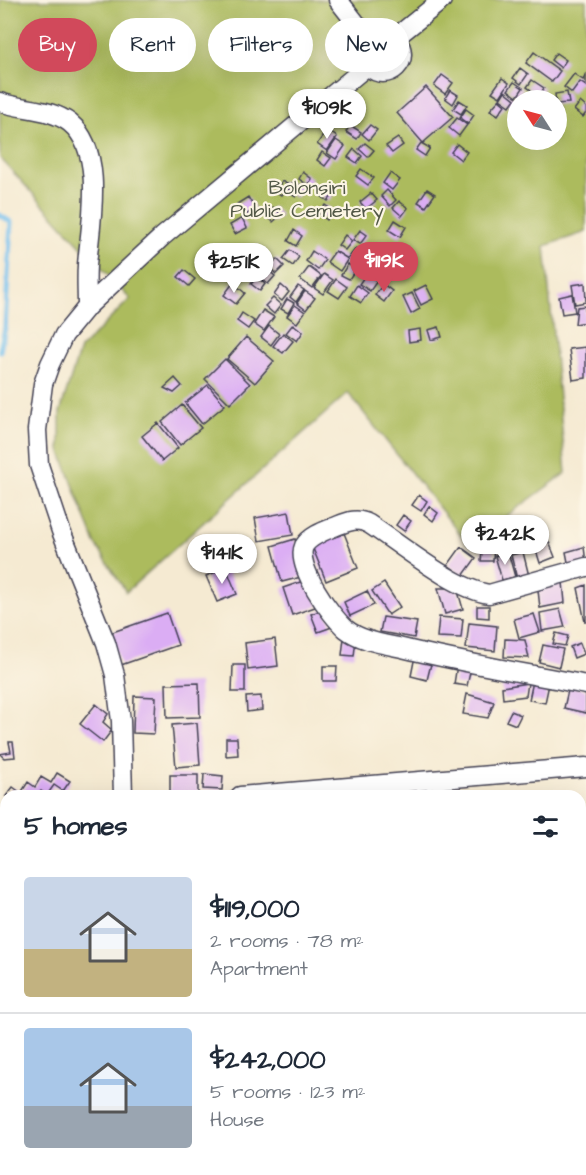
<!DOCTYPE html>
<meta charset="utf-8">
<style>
:root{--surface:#fff;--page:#f2f2f3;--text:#1f2937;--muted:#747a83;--line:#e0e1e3;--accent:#d1495b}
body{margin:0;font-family:"Architects Daughter",sans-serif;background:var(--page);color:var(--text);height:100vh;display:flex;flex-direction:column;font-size:22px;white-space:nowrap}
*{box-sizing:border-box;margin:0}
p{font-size:20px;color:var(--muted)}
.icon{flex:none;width:33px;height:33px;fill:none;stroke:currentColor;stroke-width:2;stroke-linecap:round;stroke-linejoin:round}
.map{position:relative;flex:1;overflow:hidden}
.details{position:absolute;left:0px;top:790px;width:586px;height:386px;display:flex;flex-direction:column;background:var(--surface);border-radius:18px 18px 0 0;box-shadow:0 6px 24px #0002}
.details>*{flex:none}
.guide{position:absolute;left:18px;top:18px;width:550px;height:54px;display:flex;gap:12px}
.needle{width:39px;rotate:306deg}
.tools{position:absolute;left:507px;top:90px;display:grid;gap:12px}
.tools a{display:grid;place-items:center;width:60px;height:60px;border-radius:50%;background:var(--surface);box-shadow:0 6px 24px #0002;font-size:30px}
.price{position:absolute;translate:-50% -51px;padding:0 14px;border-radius:21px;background:#fff;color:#222;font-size:20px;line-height:39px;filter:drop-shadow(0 2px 3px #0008)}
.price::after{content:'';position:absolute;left:50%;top:36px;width:18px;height:14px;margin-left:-9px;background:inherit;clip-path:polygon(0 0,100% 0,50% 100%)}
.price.current{background:var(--accent);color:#fff}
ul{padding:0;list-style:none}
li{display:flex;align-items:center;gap:18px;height:150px;padding:0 24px}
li+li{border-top:2px solid var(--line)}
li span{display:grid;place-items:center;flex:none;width:168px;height:120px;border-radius:6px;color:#555}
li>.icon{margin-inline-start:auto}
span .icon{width:72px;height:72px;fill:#fffc;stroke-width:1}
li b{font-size:26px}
h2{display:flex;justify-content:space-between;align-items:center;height:72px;padding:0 24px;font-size:26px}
.tag{padding:0 21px;border-radius:27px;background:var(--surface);box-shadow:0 6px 24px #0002;font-size:21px;line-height:54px}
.tag.current{background:var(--accent);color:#fff}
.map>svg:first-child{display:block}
.green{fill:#acbb5d;stroke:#676e4c;stroke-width:1.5;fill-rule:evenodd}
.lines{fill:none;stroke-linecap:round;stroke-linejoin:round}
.stream{stroke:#77c1f0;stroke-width:5}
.building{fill:#dbadf4}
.street-casing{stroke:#424052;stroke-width:21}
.street{stroke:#fff;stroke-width:18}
.labels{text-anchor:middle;stroke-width:4.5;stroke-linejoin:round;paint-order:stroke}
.park-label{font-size:20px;fill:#525847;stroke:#fcf5e5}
</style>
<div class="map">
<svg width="586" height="1175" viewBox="0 0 586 1175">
<rect width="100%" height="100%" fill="#fcf5e5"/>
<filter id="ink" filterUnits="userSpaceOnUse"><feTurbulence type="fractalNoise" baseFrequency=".0167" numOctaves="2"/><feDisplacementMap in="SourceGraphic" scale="12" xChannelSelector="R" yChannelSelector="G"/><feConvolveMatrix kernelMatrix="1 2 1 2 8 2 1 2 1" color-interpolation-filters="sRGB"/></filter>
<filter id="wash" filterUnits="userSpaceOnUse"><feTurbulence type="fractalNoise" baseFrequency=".008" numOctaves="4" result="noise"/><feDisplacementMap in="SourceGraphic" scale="24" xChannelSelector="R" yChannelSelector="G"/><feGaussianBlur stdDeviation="1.35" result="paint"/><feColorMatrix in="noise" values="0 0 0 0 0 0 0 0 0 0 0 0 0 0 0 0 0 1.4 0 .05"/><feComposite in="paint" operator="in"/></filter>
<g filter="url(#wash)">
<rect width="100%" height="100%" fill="#f5ead2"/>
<path class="green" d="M0 0H586V232L545 246 566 473 468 544 348 393 126 592 95 543 60 450V412L80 349 130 299 0 158ZM518 100H556V140H518Z"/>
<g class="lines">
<path class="stream" d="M0 215 11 222 5 328 0 351"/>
</g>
<g id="blocks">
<path class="building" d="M534 52 560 71 552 82 526 63Z
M556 53 566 60 561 68 551 60Z
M520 68 528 74 521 84 513 78Z
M574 74 583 80 586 75V86L580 82 572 93 564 87Z
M442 75 453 83 445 94 434 86Z
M502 78 509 83 500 97 492 92Z
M532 80 544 88 539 96 527 87Z
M514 82 523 88 517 97 508 90Z
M426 87 453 117 423 143 397 113Z
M450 90 458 95 453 104 445 98Z
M505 91 515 99 510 106 500 99Z
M567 92 569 103 556 104 555 94Z
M459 100 467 105 461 114 453 109Z
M499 100 505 105 498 115 490 110Z
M580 102 586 107V113L583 117 574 110Z
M466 109 474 115 468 124 460 118Z
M457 118 467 125 459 136 449 128Z
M350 125 361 132 357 139 346 132Z
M370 125 377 130 369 140 362 134Z
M327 130 337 137 327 151 317 144Z
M398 138 403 145 392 153 386 146Z
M336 140 345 146 336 159 327 153Z
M365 143 374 150 368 157 359 149Z
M421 143 430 148 425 156 416 150Z
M457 144 467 152 461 160 451 152Z
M354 149 362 156 357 163 348 157Z
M322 152 331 158 325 166 317 160Z
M361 169 374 178 368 185 356 176Z
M303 172 312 179 308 185 299 179Z
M390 173 400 180 392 190 383 183Z
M282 181 289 185 281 195 275 191Z
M294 181 303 187 296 197 287 192Z
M326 187 334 194 328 201 320 195Z
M427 189 435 194 426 207 418 202Z
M387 190 396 200 390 206 381 196Z
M371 193 377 200 366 209 360 202Z
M248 197 255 209 244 216 237 204Z
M399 201 408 208 402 216 393 208Z
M325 205 333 211 327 220 319 214Z
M273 207 281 215 273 222 266 214Z
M242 218 247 228 235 234 230 225Z
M395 220 406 227 400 237 389 230Z
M294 230 302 236 296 246 288 241Z
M360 230 367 235 360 244 353 240Z
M345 235 352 241 345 250 338 245Z
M258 245 264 256 257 260 251 249Z
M356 248 363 253 356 262 349 257Z
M290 250 299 257 293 266 283 259Z
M312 251 325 260 318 270 306 261Z
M335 251 348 259 340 271 327 262Z
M235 257 240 267 231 272 226 260Z
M277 259 284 266 276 274 269 267Z
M213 261 219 276 210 279 206 266Z
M348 264 356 269 349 279 341 275Z
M309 267 321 276 312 288 300 279Z
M267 269 275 276 268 284 260 278Z
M184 270 195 279 189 286 178 277Z
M324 274 333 280 323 294 314 288Z
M366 274 377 281 370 291 359 284Z
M257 277 265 284 260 291 251 284Z
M336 279 347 287 339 298 328 291Z
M233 283 245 293 236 304 224 295Z
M585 283 586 302 575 304 572 285Z
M383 284 392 291 384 302 375 295Z
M281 285 289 292 282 301 274 295Z
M357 285 368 293 361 303 350 296Z
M426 285 433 299 421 305 414 291Z
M298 286 304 290 296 302 290 297Z
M305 291 315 298 306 310 297 303Z
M412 293 420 309 411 314 403 297Z
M572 294 575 312 562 314 559 297Z
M273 298 281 305 274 314 265 306Z
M287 299 294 303 288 313 281 309Z
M295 305 305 312 297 323 287 316Z
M585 306 586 322 575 324 577 307Z
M263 310 274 317 264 331 254 324Z
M242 313 254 321 248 329 237 321Z
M293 324 303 332 297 341 286 333Z
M269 326 279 334 271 345 261 337Z
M439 327 442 337 431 340 428 330Z
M420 329 421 340 409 342 408 331Z
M283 333 293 341 283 353 273 346Z
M246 337 274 361 255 383 227 359Z
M586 347V378L573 380 569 349Z
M225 359 250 384 230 404 205 379Z
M175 378 182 386 174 393 164 388Z
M208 385 225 405 202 424 185 403Z
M182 405 201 428 180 445 162 422Z
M158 423 178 448 162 461 142 436Z
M419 495 427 501 421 511 412 505Z
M429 506 438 513 433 521 424 514Z
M289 512 293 535 259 541 255 518Z
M403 515 411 521 404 531 396 525Z
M344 533 358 568 326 581 312 546Z
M295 539 305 576 282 582 272 546Z
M549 542 555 557 540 563 535 547Z
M483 545H494L493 561H481Z
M461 547 476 558 463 576 448 565Z
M584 547 586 563 569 567 566 552Z
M508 552 515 577 502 580 495 556Z
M523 552 529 576 517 579 511 555Z
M226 568 237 594 217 602 206 576Z
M309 579 318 606 292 615 283 588Z
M563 582 565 603 540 608 538 590Z
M384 583 400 607 388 615 372 591Z
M586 585V622H585L578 588Z
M438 588H457L463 609 445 614Z
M367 591 374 605 350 616 344 602Z
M477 606H489V618L477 617Z
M325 609 332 627 318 632 311 614Z
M560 609 565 627 542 631 540 613Z
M167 613 178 645 121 665 110 633Z
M534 614 540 632 519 638 514 619Z
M383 617 417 622 414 638 380 632Z
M439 617 463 619 461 638 437 637Z
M469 623 497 626 495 651 466 648Z
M556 633 568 636 565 646 553 644Z
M344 638 356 639 354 656 342 655Z
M275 639 278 666 248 670 245 643Z
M505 639 525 640 529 658 504 657Z
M580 643 584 654 574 658 570 647Z
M543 645 563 649 559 667 539 662Z
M415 656 432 660 427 680 411 676Z
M233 665H245V692H232Z
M457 665 471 668 467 686 454 684Z
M323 666H337L336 681H323Z
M533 681 549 684 545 703 529 700Z
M199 683 200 717 167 718 166 684Z
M528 683 526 696 503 699 502 687Z
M569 686 586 690V713L564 708Z
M467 694 494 702 488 718 463 714Z
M134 696 156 697 154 734 133 733Z
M261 696 262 710 247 712 246 697Z
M96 704 108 714 103 722 112 730 103 742 80 724Z
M511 711 521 715 516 725 506 721Z
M197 723 200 765 176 767 172 725Z
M226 738H237L238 755 226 756Z
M9 742H13L15 757 4 758 0 754 11 752Z
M57 773 70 781 63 791 54 785 47 795 41 791 37 796H6L13 787 21 793 28 782 35 787 41 777 51 783Z
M204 774 223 776 222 790 203 789Z
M170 775H198V795H170Z
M6 841V880L0 877 2 865 0 862V850Z
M5 1109 6 1128 2 1130 0 1127V1112Z
M31 1170H53L54 1175H32Z
M71 1170H96L95 1175H81Z"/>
</g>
</g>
<g filter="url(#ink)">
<use href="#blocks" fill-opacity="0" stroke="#424052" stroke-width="1.5"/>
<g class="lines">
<g class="street-casing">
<path id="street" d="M338 0 370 41
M364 54a19 19 0 1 1 38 0a19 19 0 1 1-38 0Z
M395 38 442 0
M0 102C22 110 51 108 70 123 106 152 90 226 87 265 86 279 87 293 87 307
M586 567 489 594C454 589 400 544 369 524 356 517 347 522 334 527 324 531 310 536 304 546 295 566 331 616 346 629 361 641 384 644 402 648 463 663 525 673 586 685
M123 796 121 721 115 675 106 643 61 531 39 465 37 430 43 384 50 364 64 335 87 307 162 237 367 66
M240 796 586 767
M0 909 6 921
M0 958 6 959
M0 1046 6 1042
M0 1141 6 1137"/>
</g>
<use href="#street" class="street"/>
</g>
</g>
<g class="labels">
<g class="park-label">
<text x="307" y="194">Bolonsiri<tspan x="307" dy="23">Public Cemetery</tspan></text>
</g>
</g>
</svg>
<div class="tools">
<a><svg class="needle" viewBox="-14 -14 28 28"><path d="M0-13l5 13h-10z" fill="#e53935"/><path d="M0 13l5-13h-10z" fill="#747a83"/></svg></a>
</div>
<b class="price" style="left:327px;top:140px">$109K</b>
<b class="price current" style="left:384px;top:293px">$119K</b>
<b class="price" style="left:234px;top:294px">$251K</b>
<b class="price" style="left:505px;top:566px">$242K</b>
<b class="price" style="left:222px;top:585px">$141K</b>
<div class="guide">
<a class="tag current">Buy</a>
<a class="tag">Rent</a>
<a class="tag">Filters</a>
<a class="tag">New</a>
</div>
<section class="details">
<h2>5 homes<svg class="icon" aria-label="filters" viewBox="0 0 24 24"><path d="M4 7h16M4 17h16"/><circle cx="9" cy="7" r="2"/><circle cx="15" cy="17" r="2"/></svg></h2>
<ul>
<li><span style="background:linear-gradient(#c9d6e8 60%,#c2b280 0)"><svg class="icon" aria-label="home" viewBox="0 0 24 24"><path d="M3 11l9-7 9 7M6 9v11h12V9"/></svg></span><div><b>$119,000</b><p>2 rooms · 78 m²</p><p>Apartment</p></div></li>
<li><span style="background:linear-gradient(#a9c7e8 65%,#9aa5b1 0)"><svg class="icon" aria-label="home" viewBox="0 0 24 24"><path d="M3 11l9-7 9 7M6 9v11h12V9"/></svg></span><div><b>$242,000</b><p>5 rooms · 123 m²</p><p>House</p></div></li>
</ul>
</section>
</div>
